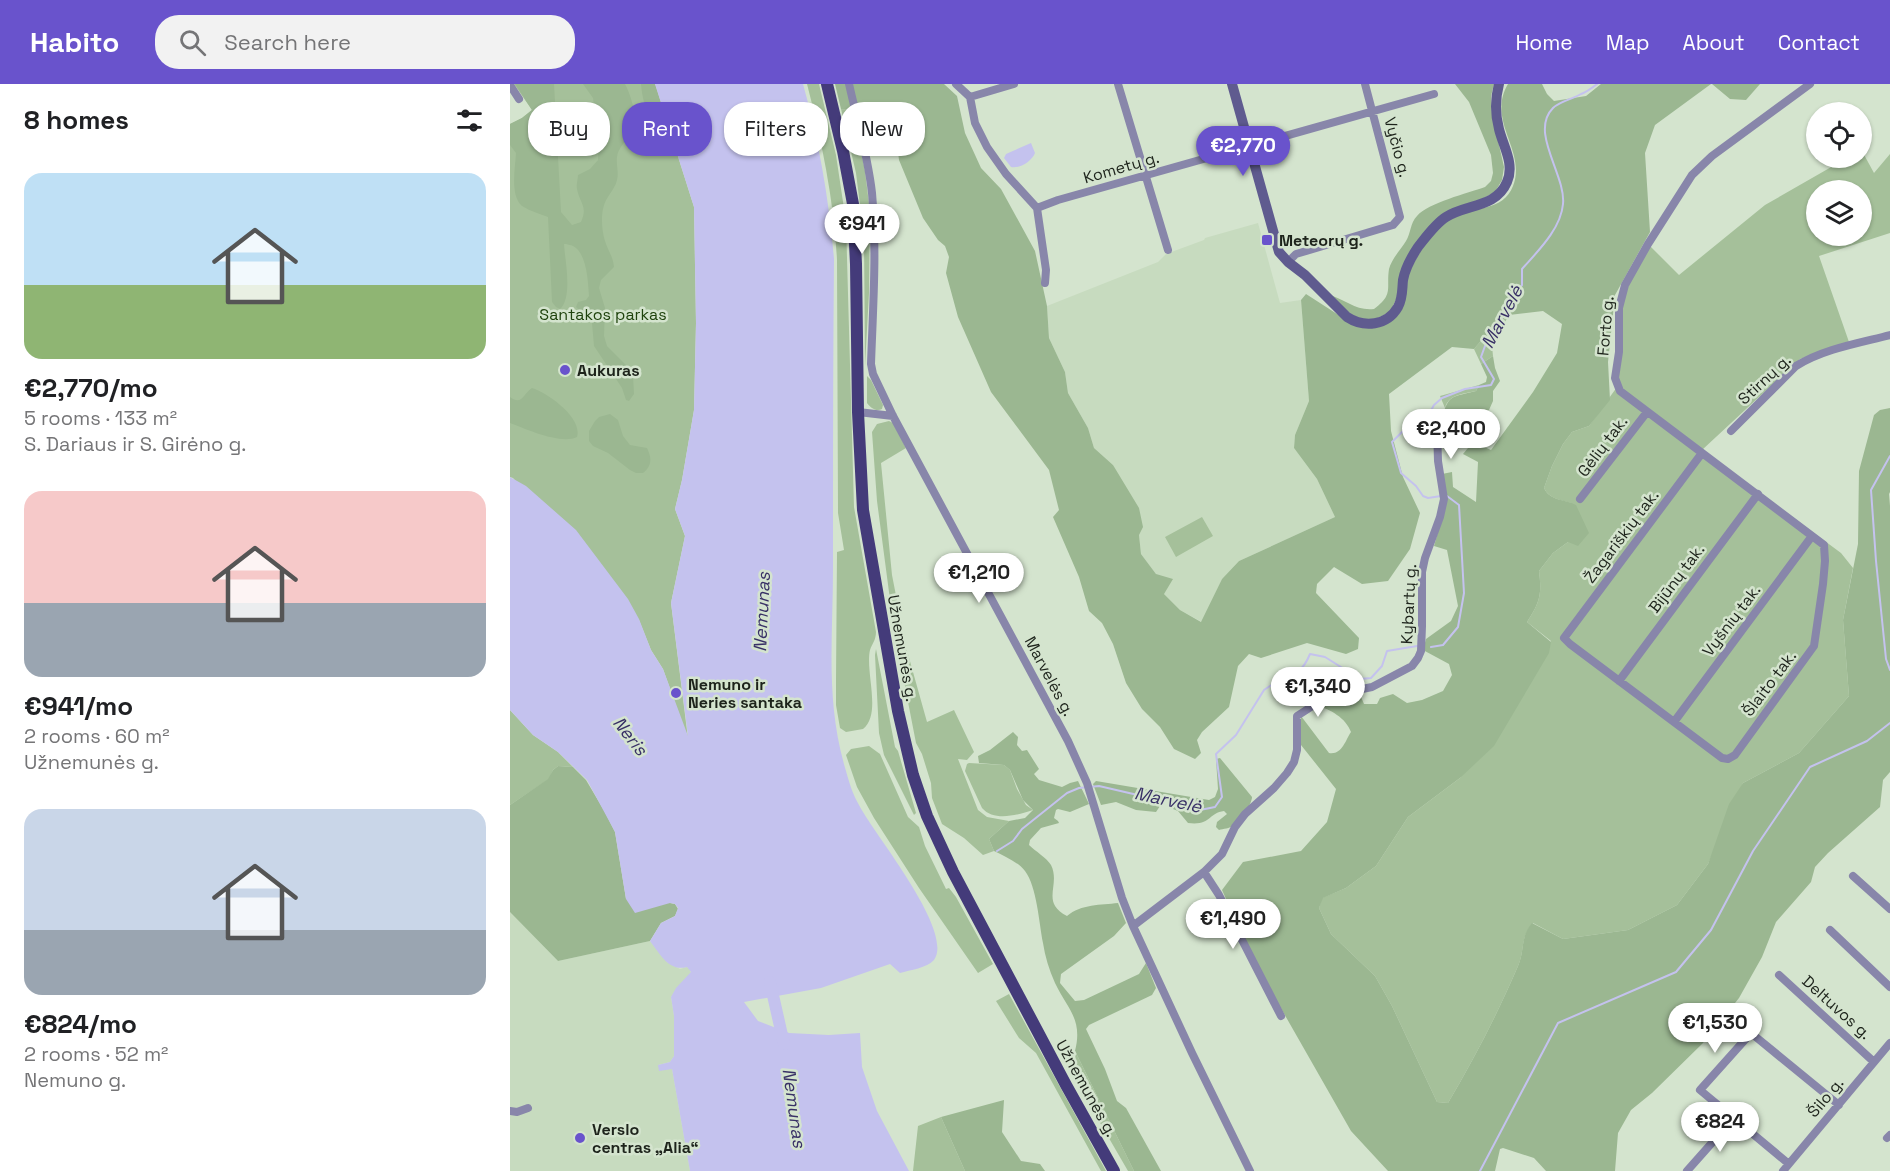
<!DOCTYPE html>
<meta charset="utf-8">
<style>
:root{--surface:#fff;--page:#f2f2f2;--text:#202124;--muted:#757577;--accent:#6953cc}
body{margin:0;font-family:"Space Grotesk",sans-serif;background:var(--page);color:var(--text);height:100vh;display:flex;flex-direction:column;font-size:22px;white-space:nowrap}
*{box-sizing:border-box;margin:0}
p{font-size:20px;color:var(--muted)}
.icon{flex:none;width:33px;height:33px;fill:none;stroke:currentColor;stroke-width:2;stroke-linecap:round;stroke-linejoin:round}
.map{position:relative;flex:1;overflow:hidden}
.panel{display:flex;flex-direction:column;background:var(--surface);width:510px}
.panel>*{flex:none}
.hud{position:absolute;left:18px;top:18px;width:570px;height:54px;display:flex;gap:12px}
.fabs{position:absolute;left:1296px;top:18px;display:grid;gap:12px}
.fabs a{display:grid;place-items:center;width:66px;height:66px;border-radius:50%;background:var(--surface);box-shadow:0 2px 4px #0004;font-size:30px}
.price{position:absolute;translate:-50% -51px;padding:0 14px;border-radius:21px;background:#fff;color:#222;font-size:20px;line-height:39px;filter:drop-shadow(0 2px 3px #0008)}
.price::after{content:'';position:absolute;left:50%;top:36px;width:18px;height:14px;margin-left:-9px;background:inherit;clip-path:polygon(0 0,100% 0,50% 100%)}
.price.current{background:var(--accent);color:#fff}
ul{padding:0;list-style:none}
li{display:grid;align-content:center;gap:12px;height:318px;padding:0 24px}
li span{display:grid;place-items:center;height:186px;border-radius:18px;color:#555}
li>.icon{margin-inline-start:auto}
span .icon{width:108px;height:108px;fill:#fffc;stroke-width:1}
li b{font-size:26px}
h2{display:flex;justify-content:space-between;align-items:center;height:72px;padding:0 24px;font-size:26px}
.pill{padding:0 21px;border-radius:24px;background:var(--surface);box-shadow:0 2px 4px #0004;font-size:21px;line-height:54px}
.pill.current{background:var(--accent);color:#fff}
header{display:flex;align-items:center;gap:36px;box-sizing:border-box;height:84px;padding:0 30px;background:var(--accent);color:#fff}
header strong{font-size:28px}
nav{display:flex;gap:33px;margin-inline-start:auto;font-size:21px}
.search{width:420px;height:54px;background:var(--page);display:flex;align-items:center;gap:15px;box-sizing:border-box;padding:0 21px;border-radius:24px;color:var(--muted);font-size:22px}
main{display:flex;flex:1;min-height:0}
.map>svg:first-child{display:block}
.built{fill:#c7dbbf}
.green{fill:#a5c09a;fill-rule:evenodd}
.forest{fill:#9bb791}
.water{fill:#c4c2ee}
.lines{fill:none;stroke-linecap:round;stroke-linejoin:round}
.stream{stroke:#c4c2ee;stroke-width:2}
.river{stroke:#c4c2ee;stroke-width:12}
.street{stroke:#8886aa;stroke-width:8}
.secondary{stroke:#5f5b8f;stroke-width:10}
.primary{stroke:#443b7a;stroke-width:12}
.poi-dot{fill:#6953cc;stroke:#d4e4ce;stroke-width:2}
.labels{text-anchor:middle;stroke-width:5;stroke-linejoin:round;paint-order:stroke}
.street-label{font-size:16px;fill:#1d231b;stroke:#d4e4ce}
.poi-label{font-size:16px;font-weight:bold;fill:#1d231b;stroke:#d4e4ce;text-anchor:start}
.park-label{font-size:16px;fill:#1f430d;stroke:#d4e4ce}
.water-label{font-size:18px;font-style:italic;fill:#383066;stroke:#d4e4ce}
</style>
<header>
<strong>Habito</strong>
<div class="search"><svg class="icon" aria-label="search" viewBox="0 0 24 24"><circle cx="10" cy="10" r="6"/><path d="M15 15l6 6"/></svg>Search here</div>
<nav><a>Home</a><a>Map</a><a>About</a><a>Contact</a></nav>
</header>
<main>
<section class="panel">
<h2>8 homes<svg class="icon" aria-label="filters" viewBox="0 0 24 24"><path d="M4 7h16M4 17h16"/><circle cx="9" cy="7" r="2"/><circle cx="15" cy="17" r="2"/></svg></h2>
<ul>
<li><span style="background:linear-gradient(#bfe0f5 60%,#8fb573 0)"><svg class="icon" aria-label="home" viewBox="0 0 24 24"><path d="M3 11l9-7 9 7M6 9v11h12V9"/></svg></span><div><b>€2,770/mo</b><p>5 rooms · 133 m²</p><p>S. Dariaus ir S. Girėno g.</p></div></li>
<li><span style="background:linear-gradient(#f6c9c9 60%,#9aa5b1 0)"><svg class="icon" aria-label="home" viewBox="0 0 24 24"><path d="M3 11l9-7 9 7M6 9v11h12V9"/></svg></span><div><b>€941/mo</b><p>2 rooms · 60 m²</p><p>Užnemunės g.</p></div></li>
<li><span style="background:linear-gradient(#c9d6e8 65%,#9aa5b1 0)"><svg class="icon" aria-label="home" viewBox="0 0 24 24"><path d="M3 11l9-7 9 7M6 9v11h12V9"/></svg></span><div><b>€824/mo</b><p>2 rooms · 52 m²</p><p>Nemuno g.</p></div></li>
</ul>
</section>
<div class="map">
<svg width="1380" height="1087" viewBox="0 0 1380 1087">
<rect width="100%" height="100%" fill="#d4e4ce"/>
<path class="built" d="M748 139 770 219 791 216 799 317 785 351 784 364 807 395 825 433 729 477 712 495 692 538 670 526 654 510 646 490 631 470 629 451 603 381 584 364 578 344 558 309 555 288 539 254 537 222 648 178 656 170 694 156 695 154Z
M0 828 48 877 140 857 157 878 170 885 177 883 180 885 181 890 161 913 164 932V972L160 978 148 981 162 985 180 1087H0Z"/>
<path class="green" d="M4 0H145L184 123 186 239 184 326 172 396 165 425 175 452 161 519 178 655 153 585 141 566 129 536 3 394 0 393V40L12 34 22 26Z
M297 0H309L326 71 336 138 344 423 366 548C366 556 362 560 360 566 355 588 372 630 353 645L336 648 330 644 326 621V596L327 468 334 466 328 429 327 176C324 117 312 58 297 0Z
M331 25 343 26 355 87 360 128 359 209 355 282 354 154 346 89Z
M1352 67 1364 89 1380 70V149L1309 172 1339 258 1290 275 1192 366 1331 469 1343 484 1333 536 1339 612 1289 669 1233 699 1198 780 1167 821 1118 846 1053 855 1023 839C1010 853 1015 866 1008 882 988 929 964 975 938 1019L927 1018 882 922 865 892 821 850 809 824 812 814 836 804 866 782 898 733 950 694 1041 557 1017 538C1030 518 1032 511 1029 487L1043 469 1058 458 1061 419C1051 416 1039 415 1034 404L1042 382 1053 360 1062 348 1079 342 1107 303 1111 213 1138 160 1169 191 1255 121 1337 74H1352ZM1306 106H1352V152H1306Z
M999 231 982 262 983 272 971 280 964 265 981 245Z
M357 292 361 296 373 321 372 325C366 328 361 324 357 319Z
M969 301 966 307C953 310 939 310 935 324L930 312Z
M379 337 383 339 396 364 371 379 382 491 396 563 417 638 444 626 464 668 457 676 448 675 468 726 477 733 499 737 479 755 484 767 473 771 454 754 432 740 422 714 421 699 412 670 406 659 384 546 367 417 362 348 367 340Z
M692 433 703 452 666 473 655 453Z
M366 565 385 663 388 667 406 729 404 731 374 671 369 649 365 571Z
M0 626 23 651 48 668 63 683 48 682 43 686 39 695 0 721Z
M359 662 370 670 398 733 409 743 415 762 436 805 439 804 446 813 483 880 468 889 409 804 364 734 347 703 336 671 341 665Z
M459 679 494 681 500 686 507 705 516 721 523 726C508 731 484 738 472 724L455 687 457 680Z
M499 910 596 1087H591L526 969 509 954 486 917Z
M565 967 624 1087H618L567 999Z
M431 1033 455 1087H403L408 1042Z"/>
<path class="forest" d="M5 0H44L51 128 62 141 71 138C78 122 70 120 67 105 66 101 68 95 68 91L80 85 88 76 89 56 83 14 73 0H115C123 16 129 37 119 53 114 59 108 65 107 73 106 80 109 89 107 96 105 106 95 113 93 125 91 134 92 148 95 157 98 167 103 172 104 183L91 196 89 204 95 224 94 252 97 262 116 281 123 292 124 310 119 317 116 316 112 304 84 262 82 239 66 223 68 218 76 216 79 212C78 198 77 169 63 162 62 161 55 160 54 160 55 177 63 213 50 225L46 223 42 218 38 133C30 130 20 127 12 122 0 112 5 85 6 69L0 61V40L12 34 22 26Z
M131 0H145L165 62C144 64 132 17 131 0Z
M325 0H434L447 12 455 49 471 84 491 105 525 167 537 222 539 254 555 288 558 309 578 344 584 364 603 381 629 424 633 443 629 451 631 470 646 490 663 495 654 510 670 526 691 538 712 495 729 477 825 433 807 395 784 364 785 351 799 317 791 216 796 210 841 239 879 236C891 207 902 175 923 150 927 144 937 136 944 132 964 122 993 128 1003 102 1017 67 976 37 998 0H1032L1037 10 1044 17 1076 12 1091 0H1201L1145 41 1135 69 1140 148 1105 211 1098 278 1100 316 1079 342 1062 348 1053 360 1042 382 1034 404C1040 417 1055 415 1066 421L1079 449 1068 462 1058 458 1043 469 1029 487C1032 511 1030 518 1017 538L1041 558 1039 569 984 662 950 694 898 733 866 782 836 804 813 814 809 824 821 850 865 892 882 922 927 1018 938 1019C964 975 988 929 1008 882 1015 866 1010 853 1022 839L1053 855 1118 846 1167 821 1198 780 1219 720 1233 699 1289 669 1339 612 1333 536 1348 460 1349 387 1364 331 1370 326 1380 324V408L1379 410 1380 422V688L1373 696 1370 723 1318 769 1305 783 1301 798 1266 838 1252 873 1229 914 1193 959 1142 1009 1121 1026 1108 1049 1105 1087H1036L1024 1074 993 1064 990 1065 985 1087H878L841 1047 744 877 712 806 733 778 791 767 817 738 826 705 791 661V632L819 669C832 671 835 657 841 648 836 634 820 625 807 622L817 615 849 608 854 620H867L870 614 883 610 897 619 912 616 933 607 942 591 939 580 913 566 916 555 941 537 948 522 937 466 924 462 935 423 932 390 942 388 943 403 966 418 968 378 953 370 963 358 981 366 1023 308 1047 269 1052 240 1033 227 999 231 981 245 964 265 942 263 879 310 881 347 893 393 910 429 900 465 878 497 852 500 824 483 807 500 806 509 849 554 848 565 836 570 797 559 751 574 739 570 728 582 719 623 692 648 687 656 691 669 685 675 664 665 650 643 632 625 616 599 603 560 592 539 579 527 569 493 543 433 549 426 539 386 481 308 448 233 436 189 439 173 435 162 428 156 413 134 389 76 388 68C389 65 392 63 393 59 396 46 379 30 370 23L349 27 331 25Z
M945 0H984L981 12 982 30 994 83 992 96 985 108 922 141 880 228 862 237 846 235 820 211C836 216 846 227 864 225 884 210 876 205 879 185 881 176 891 165 896 157 901 149 900 139 907 132 918 119 958 109 975 103L981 97 983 89 981 71 959 18Z
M1202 0H1250L1236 16 1220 15Z
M983 272 985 284 990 297 983 307V317L979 326 954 335 930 340C939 311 937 314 966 307L969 301 976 298 977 293 971 280Z
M22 304C38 309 73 334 67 353 51 361 16 345 0 339V313C12 322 13 310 22 304Z
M100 330 108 336 113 352 120 361 137 364C142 374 142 382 133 389H126L120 386 98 369 83 362 79 357V347L85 337 89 333Z
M503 648 508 653 507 661 512 667 517 666 529 685 524 690 529 696 552 703 560 699 568 697 579 720 560 728 548 725 546 726 544 734 548 737 549 739 531 744 520 756 519 761C525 767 537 774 541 781 551 801 530 818 557 832 571 820 591 821 608 819L616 839 604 852 551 890 550 899 565 917 574 916 629 890 636 879 646 904 642 911 579 941 576 945 595 985 607 1017 616 1024 651 1087H624L565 967C573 935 558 926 545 899 539 886 535 872 533 859 529 839 527 803 515 787 508 778 494 772 484 767L479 755 499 737 515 734 523 726 513 716 500 686 494 681 469 679 468 672 480 666Z
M710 674 742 713C742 720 730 738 723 742 720 744 713 745 709 746L706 743 707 738 717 730 714 727C698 729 701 742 678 739L668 727 663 725 661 717 654 716 646 728 626 726 606 718 591 721 583 700 586 697 592 698 699 716 705 713 708 705 706 675Z
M48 682 63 683 76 696 95 728 105 748 116 815 160 819 165 820 168 825 165 832 151 839 140 857 48 877 0 828V721L38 695 43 686Z
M494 1016 492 1048 511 1077 530 1080 535 1087H455L431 1033Z"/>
<path class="water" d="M145 0H293C309 57 319 116 324 175 323 278 323 381 323 484 323 555 315 618 336 687 339 698 343 711 349 721 363 749 445 847 424 876 417 884 400 886 390 889L380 880 311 904 234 918 248 937 279 949 319 951 350 949 352 983 367 1027 399 1087H180L162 985 149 987 148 981 160 978 164 972V932L161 913 166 904 181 888 177 883C159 888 150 870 140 857L151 839 165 832 168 824 165 820 160 819 125 829 116 815 105 748 77 696 48 668 23 651 0 626V393L16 402 66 446 118 515 129 535 141 566 153 585 178 652 161 519 175 452 165 425 172 396 184 326 186 239 184 123Z
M521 59 525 69C522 77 510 85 501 83L494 74 496 70Z"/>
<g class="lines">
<path class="stream" d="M1380 372 1361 406 1366 477 1376 575 1380 586
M931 412 918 414 913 412 906 402 891 389 882 358 892 348 908 346 912 343 924 321 932 314 955 305 981 301 984 295 971 273 975 262 1012 201V185C1027 168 1051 145 1053 120 1056 91 1019 48 1043 24 1050 17 1063 15 1071 10 1077 8 1082 4 1087 0
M921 563 933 561 948 543 954 509 949 421 937 412
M487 767 503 757 512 745 557 709 569 704 589 702 632 712 661 714 690 726 705 723 712 713 706 670 726 651 754 606C774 591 789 597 800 570L815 573 850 595 861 594 872 582 877 567 907 562
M970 1087 1048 939 1166 888 1201 846 1243 767 1300 683 1357 657 1380 639"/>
<path class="river" d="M260 898 274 960"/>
<path class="street" d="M339 0C347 36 358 72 362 109 367 165 363 223 361 280L363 290 383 332 558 657 577 699 612 814 623 842 682 969 740 1087
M446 0 460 13 465 39 477 63 496 90 527 124 536 186 535 199
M608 0 658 166
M0 1 9 15
M460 13 504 0
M527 124 548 116 924 10
M778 178 786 170 883 141 890 133 855 0
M348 328 383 332
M1221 347 1286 282C1313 265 1349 259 1380 251
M1192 369 1054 554 1060 560 1212 674 1218 675 1225 671 1304 562 1313 500 1315 477 1314 461 1110 307 1105 294 1109 268V224L1115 201 1138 160 1182 91 1202 72 1300 0
M1070 415 1137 328
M1109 597 1248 410
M1164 638 1302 452
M694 788 709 811 771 932
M1343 792 1380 825
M623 842 694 788 712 770 725 743 735 730 764 704 777 689 784 678 787 666V632L818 612 862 603 902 582 908 574 911 567 912 542V488L915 474 930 433 934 415 928 377 927 343
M1320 846 1380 903
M1269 891 1364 978
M0 1027 7 1028 18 1024
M1377 1054 1380 1051
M1279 1080 1190 1006 1241 949 1329 1021
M1177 1087 1224 1034
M1273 1087 1380 959"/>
<path class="secondary" d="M722 0 769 168 778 178 795 191 837 233C854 244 877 242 888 223 893 214 892 205 893 196 895 185 902 172 908 163 916 153 925 140 936 133 956 120 986 124 997 98 1005 80 993 62 989 45 985 30 985 15 989 0"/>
<path class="primary" d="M317 0 333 67 343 120 346 180 348 328 353 426 388 627 403 691 417 732 443 788 556 1001 604 1087"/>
</g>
<g class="poi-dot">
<rect x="751" y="150" width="12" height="12" rx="3"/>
<circle cx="55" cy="286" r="6"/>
<circle cx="166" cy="609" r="6"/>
<circle cx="70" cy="1054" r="6"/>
</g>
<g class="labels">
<g class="street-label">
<text transform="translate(888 63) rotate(75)" y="6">Vyčio g.</text>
<text transform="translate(611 83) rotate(-16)" y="6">Kometų g.</text>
<text transform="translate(1095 242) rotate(-85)" y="6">Forto g.</text>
<text transform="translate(1254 295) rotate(-43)" y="6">Stirnų g.</text>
<text transform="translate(1092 362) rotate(-53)" y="6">Gėlių tak.</text>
<text transform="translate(1111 452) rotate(-53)" y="6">Žagariškių tak.</text>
<text transform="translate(1166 494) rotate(-53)" y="6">Bijūnų tak.</text>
<text transform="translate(898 520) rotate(-87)" y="6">Kybartų g.</text>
<text transform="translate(1221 536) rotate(-53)" y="6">Vyšnių tak.</text>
<text transform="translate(393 564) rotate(80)" y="6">Užnemunės g.</text>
<text transform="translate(540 592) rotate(62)" y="6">Marvelės g.</text>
<text transform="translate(1259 599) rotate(-53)" y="6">Šlaito tak.</text>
<text transform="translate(1327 923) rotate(42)" y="6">Deltuvos g.</text>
<text transform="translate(577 1004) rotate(61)" y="6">Užnemunės g.</text>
<text transform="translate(1315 1013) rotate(-50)" y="6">Šilo g.</text>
</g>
<g class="poi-label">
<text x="769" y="162">Meteorų g.</text>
<text x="67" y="292">Aukuras</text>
<text x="178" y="606">Nemuno ir<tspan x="178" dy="18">Neries santaka</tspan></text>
<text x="82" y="1051">Verslo<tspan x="82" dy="18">centras „Alia“</tspan></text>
</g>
<g class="park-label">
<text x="93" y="236">Santakos parkas</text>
</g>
<g class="water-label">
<text transform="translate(992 233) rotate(-62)" y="6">Marvelė</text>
<text transform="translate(252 528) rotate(-87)" y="6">Nemunas</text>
<text transform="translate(120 652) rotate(52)" y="6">Neris</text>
<text transform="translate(658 716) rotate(12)" y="6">Marvelė</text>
<text transform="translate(284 1024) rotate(82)" y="6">Nemunas</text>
</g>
</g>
</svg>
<div class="fabs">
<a><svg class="icon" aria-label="locate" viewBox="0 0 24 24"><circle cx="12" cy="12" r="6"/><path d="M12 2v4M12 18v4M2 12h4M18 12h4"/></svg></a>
<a><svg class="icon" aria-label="layers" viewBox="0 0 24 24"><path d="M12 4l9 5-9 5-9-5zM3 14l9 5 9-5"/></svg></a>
</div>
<b class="price current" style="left:733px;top:93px">€2,770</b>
<b class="price" style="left:352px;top:171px">€941</b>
<b class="price" style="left:941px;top:376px">€2,400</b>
<b class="price" style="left:469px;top:520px">€1,210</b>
<b class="price" style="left:808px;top:634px">€1,340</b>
<b class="price" style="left:723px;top:866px">€1,490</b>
<b class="price" style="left:1205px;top:970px">€1,530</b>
<b class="price" style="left:1210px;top:1069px">€824</b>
<div class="hud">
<a class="pill">Buy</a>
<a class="pill current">Rent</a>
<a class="pill">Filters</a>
<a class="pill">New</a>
</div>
</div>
</main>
